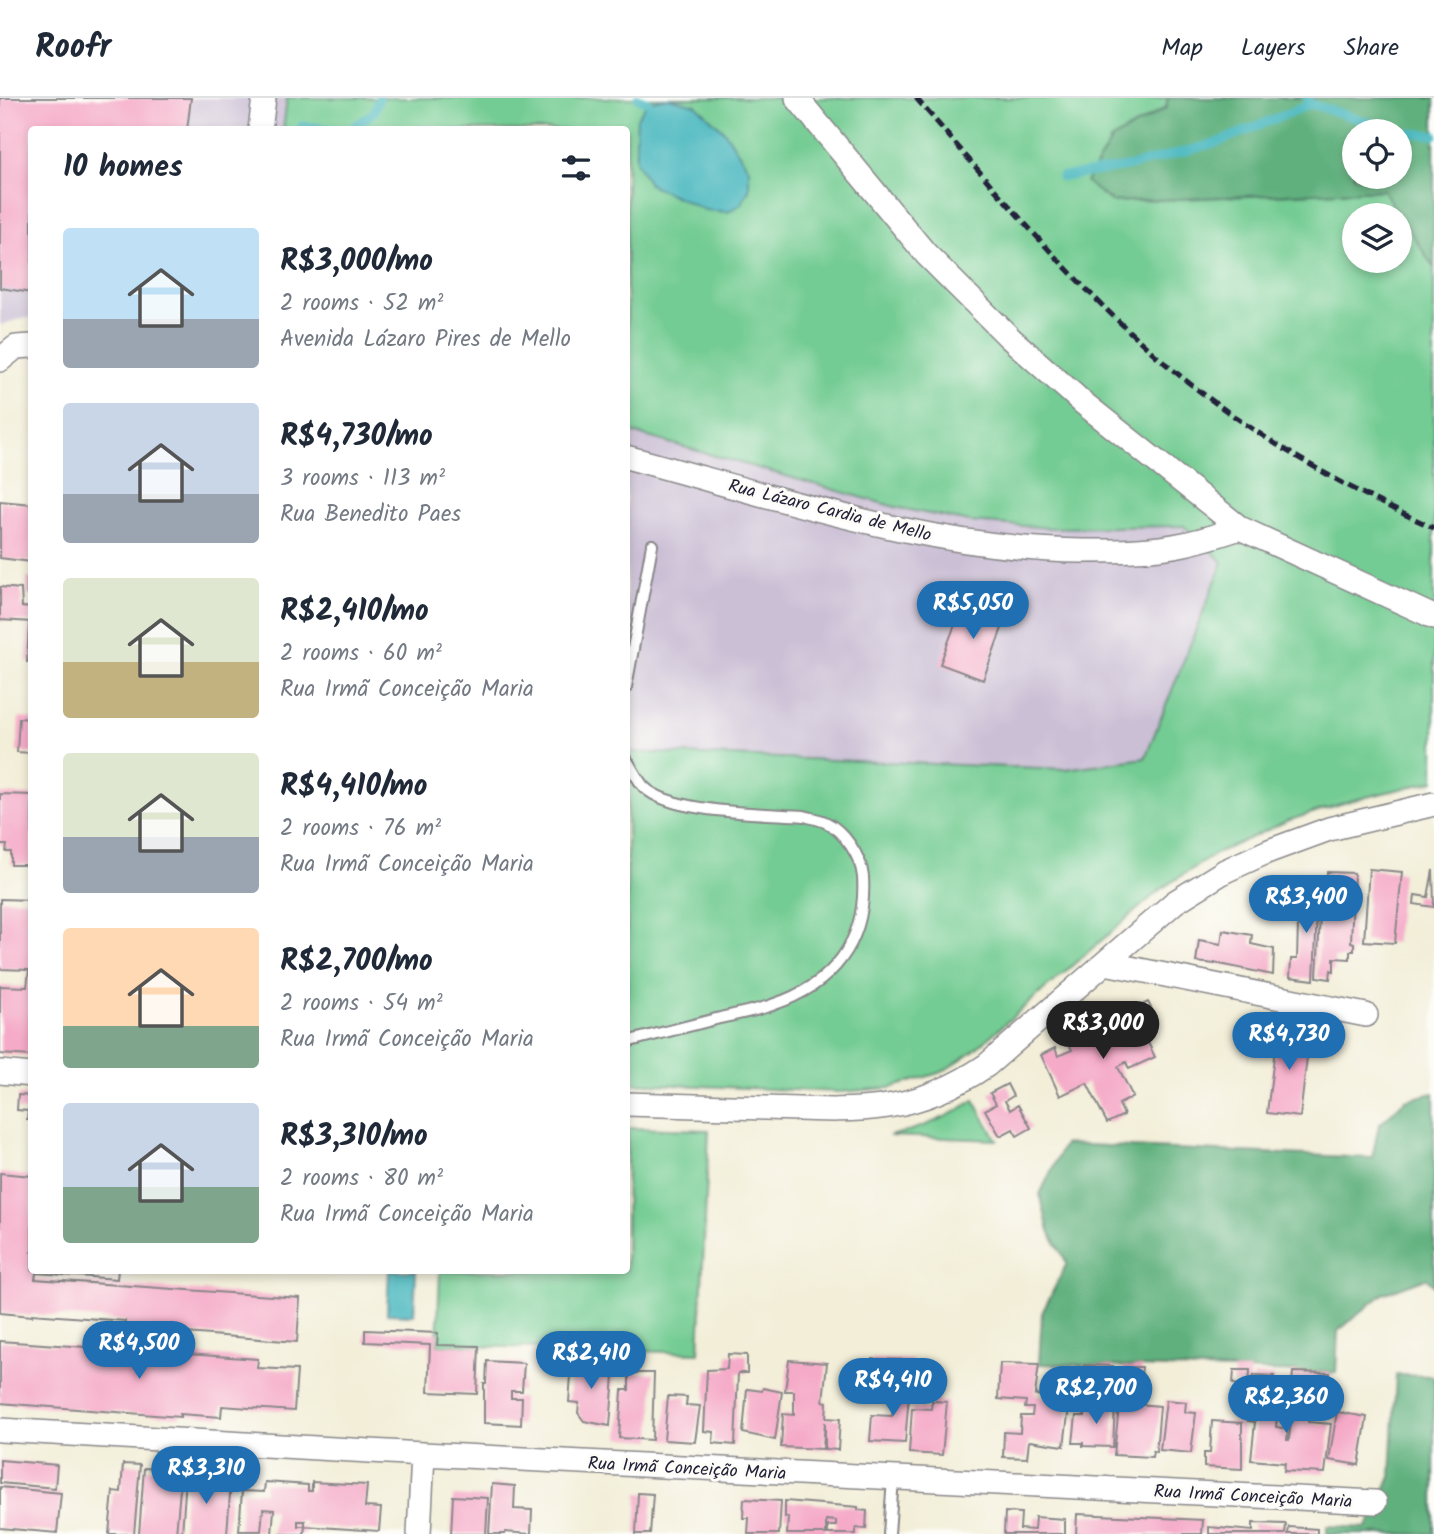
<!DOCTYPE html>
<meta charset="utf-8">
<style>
:root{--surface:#fff;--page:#f6f6f7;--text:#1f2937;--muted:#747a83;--line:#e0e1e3;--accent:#1f6fb2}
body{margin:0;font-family:Kalam,sans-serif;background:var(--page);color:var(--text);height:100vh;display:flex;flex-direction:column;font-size:26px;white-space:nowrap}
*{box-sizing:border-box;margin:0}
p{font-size:23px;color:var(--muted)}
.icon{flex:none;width:38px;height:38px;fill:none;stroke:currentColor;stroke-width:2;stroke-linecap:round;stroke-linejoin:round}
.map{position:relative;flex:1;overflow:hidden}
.sheet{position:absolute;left:28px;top:28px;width:602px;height:1148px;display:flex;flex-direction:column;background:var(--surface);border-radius:7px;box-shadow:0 4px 10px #0003}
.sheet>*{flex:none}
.tools{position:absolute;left:1342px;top:21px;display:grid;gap:14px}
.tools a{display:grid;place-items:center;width:70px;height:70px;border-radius:50%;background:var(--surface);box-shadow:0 4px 10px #0003;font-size:35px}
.price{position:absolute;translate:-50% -60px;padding:0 16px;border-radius:24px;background:var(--accent);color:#fff;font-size:23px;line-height:46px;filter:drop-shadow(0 2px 4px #0008)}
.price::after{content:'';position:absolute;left:50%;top:42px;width:21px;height:16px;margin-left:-10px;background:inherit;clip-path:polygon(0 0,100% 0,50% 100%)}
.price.selected{background:#222;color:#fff}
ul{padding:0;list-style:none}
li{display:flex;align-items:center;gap:21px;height:175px;padding:0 35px}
li span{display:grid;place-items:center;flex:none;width:196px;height:140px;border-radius:7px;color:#555}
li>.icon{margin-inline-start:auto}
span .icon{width:84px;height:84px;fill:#fffc;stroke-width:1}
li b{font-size:30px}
h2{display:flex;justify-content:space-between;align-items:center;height:84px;padding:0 35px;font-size:30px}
header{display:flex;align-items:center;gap:42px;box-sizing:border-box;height:98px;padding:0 35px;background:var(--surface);border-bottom:2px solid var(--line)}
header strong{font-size:33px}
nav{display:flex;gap:38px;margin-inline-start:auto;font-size:24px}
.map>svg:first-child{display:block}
.industrial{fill:#cbbfd5}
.green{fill:#73cc93;stroke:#4a7767;stroke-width:2}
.forest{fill:#5eb07d;stroke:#40695c;stroke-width:2;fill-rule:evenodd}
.water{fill:#49b8bf;stroke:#366d7d;stroke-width:2}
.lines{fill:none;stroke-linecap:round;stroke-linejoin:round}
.stream{stroke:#49b8bf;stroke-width:9}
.building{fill:#f5aac8}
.lane-casing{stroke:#8a888a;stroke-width:14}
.street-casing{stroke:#8a888a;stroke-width:26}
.lane{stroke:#fff;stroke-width:10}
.street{stroke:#fff;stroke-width:23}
.rail{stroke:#22223b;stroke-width:5;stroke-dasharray:10 5;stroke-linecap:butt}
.labels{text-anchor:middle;stroke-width:6;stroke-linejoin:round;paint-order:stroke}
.street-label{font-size:18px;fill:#22223b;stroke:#fdfcf7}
</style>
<header>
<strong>Roofr</strong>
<nav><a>Map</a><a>Layers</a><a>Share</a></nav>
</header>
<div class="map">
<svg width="1434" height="1436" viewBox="0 0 1434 1436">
<rect width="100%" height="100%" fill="#fdfcf7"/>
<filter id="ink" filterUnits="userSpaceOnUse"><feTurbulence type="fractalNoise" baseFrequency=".0143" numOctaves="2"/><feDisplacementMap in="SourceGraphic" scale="14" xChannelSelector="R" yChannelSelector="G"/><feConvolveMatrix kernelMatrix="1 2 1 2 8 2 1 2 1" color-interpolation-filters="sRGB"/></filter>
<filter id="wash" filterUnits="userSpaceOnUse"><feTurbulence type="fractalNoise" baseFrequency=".00686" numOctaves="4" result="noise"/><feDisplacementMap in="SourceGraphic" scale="28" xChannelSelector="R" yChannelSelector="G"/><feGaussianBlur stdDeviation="1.57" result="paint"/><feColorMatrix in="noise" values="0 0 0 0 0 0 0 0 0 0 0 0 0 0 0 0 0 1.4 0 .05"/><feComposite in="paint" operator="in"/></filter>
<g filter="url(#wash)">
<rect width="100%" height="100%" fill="#f2eed8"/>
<path class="industrial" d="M0 0H287L283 31 32 32 31 220H23L0 227Z
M626 333 895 409 969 424 1050 430 1184 428 1223 465 1146 660 1065 671 627 654Z"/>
<path class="green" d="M287 0H1168L1166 9 1112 41 1087 83 1112 104 1384 92 1400 117H1354V163H1400V117L1434 170V683L1350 703 1287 723 1217 755 1161 791 972 954 942 974 890 990 841 994 627 985V654L1065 671 1145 660 1223 464 1184 428 1050 430 969 424 895 409 627 333 626 32H283Z
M974 1002 997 1042 889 1038C919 1031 948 1020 974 1002Z
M627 1030 709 1032 699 1255 437 1247 440 1173 626 1172Z"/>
<path class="forest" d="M1168 0H1434V170L1383 92 1112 104 1086 84 1112 41 1166 10ZM1400 33V79H1354V33Z
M1434 995V1188L1426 1180 1383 1196 1338 1233 1336 1275 1039 1266 1042 1215 1067 1165 1049 1133 1040 1096 1064 1046 1372 1060 1379 1027 1405 1002Z
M1396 1277 1434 1278V1436H1327V1428L1367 1430 1391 1379Z"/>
<path class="water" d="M668 0 696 7 725 34 749 71V92L741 106 728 114 705 112 649 86 636 63V40L637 20 648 4Z
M389 1173H416L414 1217 387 1216Z"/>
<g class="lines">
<path class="stream" d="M638 0 648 4
M1307 0 1311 6 1396 33
M302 28 337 32
M350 32 374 14 379 0
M1400 34 1434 37
M1062 79 1127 69 1216 45 1311 6"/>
</g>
<g id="blocks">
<path class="building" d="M0 0H191L187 32H32V195L0 190Z
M0 403 32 406V464L0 460Z
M27 480 32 481V498L27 497Z
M0 489 21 491 22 509 32 510V524L0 522Z
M964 503 1006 519 983 582 940 566Z
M29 526H32V564H27Z
M19 620 32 621V655L17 654Z
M0 696 32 697V767H11V754H6L7 747H0Z
M1369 771 1402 774 1395 845 1364 843Z
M1433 772 1434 809 1414 806 1415 797 1428 799Z
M1327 774 1354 775 1351 844 1354 845V853H1350V861L1334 860V873L1331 872 1330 881 1317 879 1321 796 1326 797Z
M1299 789 1318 790 1314 882 1290 879 1291 861H1297Z
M0 801 32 802V958L0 956V888L27 889 29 872 0 871Z
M1223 832 1252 837 1251 846 1274 851 1273 877 1215 865V866L1196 864 1199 842 1221 846Z
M1148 904 1154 916 1138 924 1155 959 1129 971 1126 964 1118 969 1133 999 1119 1006 1124 1017 1107 1025 1087 985 1060 998 1041 957 1055 950 1058 958 1072 952 1068 944Z
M1278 927 1310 933 1300 1019 1267 1015Z
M1007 986 1013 998 1005 1003 1010 1012 1018 1007 1031 1030 1017 1038 1013 1031 1000 1038 985 1012 996 1006 990 995Z
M18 997 32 998V1022H27L28 1013 17 1012Z
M0 1075 32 1078V1172H118L117 1181 36 1175 35 1181 300 1200 297 1244 124 1230 125 1223 32 1216V1218L0 1215Z
M365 1232 438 1235 437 1247 479 1248 477 1296 428 1294 430 1247 365 1244Z
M0 1243 258 1261 257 1270 297 1272 294 1313 222 1308 221 1319 180 1316V1319L0 1305Z
M573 1251 589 1252 588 1275 614 1277 610 1328 584 1323 578 1315 579 1305 569 1304Z
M728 1256 747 1257V1275H738L735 1347 713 1345 714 1334 704 1333 707 1272 727 1271Z
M872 1261 912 1262 910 1279 871 1277Z
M789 1262 827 1265 823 1303 827 1304 826 1320 840 1321 838 1352 825 1351V1324L823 1351 781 1349 783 1316 794 1317V1293H785Z
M487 1263 524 1265 522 1293H511V1300H522L521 1327 484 1325V1286H486Z
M1000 1265 1039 1266 1035 1297 1067 1301V1309H1069L1064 1348 1029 1343 1027 1360 1003 1359 1004 1334 1020 1335 1021 1318H1032L1033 1310H1025L1026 1303 998 1301Z
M1084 1267 1113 1268 1112 1285 1083 1284Z
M1124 1269H1142L1140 1286 1122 1284Z
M1234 1272H1250L1249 1288 1233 1286Z
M1293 1274 1330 1275 1329 1286 1319 1285 1318 1297 1291 1296Z
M629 1275H654L652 1342 619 1340 622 1292H629Z
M1254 1277 1274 1278 1270 1320H1277L1276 1329 1288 1331 1287 1342H1289L1292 1316 1308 1318V1324L1331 1326 1325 1375 1284 1373 1285 1365 1251 1362 1255 1324 1248 1323Z
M895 1283 910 1284 905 1345 870 1343 872 1317 892 1318Z
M1121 1289 1139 1290 1137 1306 1160 1308 1156 1354 1153 1353 1152 1359 1114 1357Z
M763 1290 782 1294 775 1342 743 1335 747 1291 762 1293Z
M668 1298 687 1299 686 1307 700 1308 695 1344 664 1342Z
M1166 1302 1186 1304 1185 1314 1196 1315 1191 1355 1160 1352Z
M932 1303 947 1304 942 1357 909 1355 912 1310 931 1311Z
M1085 1305 1115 1306 1113 1349 1083 1348V1345H1073L1076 1318H1085Z
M1337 1314 1367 1319 1359 1367 1329 1362Z
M1212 1323 1242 1325V1371L1204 1369V1355H1210Z
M0 1362 57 1367 55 1390 0 1385Z
M123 1366 140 1367 134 1436H109L113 1393 121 1394Z
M160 1368 182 1369 176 1436H139L144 1370 159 1371Z
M186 1379 231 1382 227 1436H182Z
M265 1384 308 1387V1393H312V1384L367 1387 365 1409 381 1410 379 1433 305 1428V1423H298V1428H305L304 1436H272L274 1412 263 1411 261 1433H239L242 1393 264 1394Z
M492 1386 515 1388 514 1411 532 1412 531 1436 505 1434V1436H489Z
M0 1389 61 1395 57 1435 0 1430Z
M638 1395 653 1396 650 1436H636Z
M453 1398 488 1400 486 1436H451Z
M744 1401 781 1403 779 1436H748L749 1420H743Z
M785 1403 858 1409V1412L867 1413 866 1431 856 1430V1436H828V1428H836V1423L826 1422V1436H787L788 1419H785Z
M1005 1414 1021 1415 1020 1431 1034 1432 1035 1419 1065 1421V1436H1004Z
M1077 1416 1203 1422 1202 1436H1076Z
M1253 1425 1286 1426 1285 1436H1209V1429L1253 1433Z
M1289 1429 1317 1431V1436H1288Z"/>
</g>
</g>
<g filter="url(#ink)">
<use href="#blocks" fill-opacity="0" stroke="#8a888a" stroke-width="2"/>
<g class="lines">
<g class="lane-casing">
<path id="lane" d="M626 589 652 447
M626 661C632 670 637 681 644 689 671 716 765 715 804 718 811 720 819 721 825 724 844 733 861 758 863 779 867 844 833 887 772 907 755 913 737 916 720 920 689 928 658 936 626 944
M889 1436 893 1380"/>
</g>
<g class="street-casing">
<path id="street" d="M797 0 926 156 1010 240 1082 304 1240 430
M260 32 264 0
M0 262 16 249 32 248
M626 359C777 399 927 451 1083 453 1116 453 1152 453 1184 446 1203 442 1222 436 1240 430L1434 519
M1105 865 1366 917
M0 974 32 977
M626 1006C673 1007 719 1009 766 1010 853 1013 911 1019 987 967L1175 804 1225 773 1269 753 1329 731 1434 706
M0 1332 423 1356 1375 1404
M419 1436 423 1356"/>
</g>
<use href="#lane" class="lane"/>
<use href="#street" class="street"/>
<path class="rail" d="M916 0C996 92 1074 188 1167 267 1248 335 1339 387 1434 430"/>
</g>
</g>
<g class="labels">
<g class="street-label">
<text transform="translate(830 412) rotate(14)" y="6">Rua Lázaro Cardia de Mello</text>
<text transform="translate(687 1370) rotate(3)" y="6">Rua Irmã Conceição Maria</text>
<text transform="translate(1253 1398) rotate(3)" y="6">Rua Irmã Conceição Maria</text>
</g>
</g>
</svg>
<div class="tools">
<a><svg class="icon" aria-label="locate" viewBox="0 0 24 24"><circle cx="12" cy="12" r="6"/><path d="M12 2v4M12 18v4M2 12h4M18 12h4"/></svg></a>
<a><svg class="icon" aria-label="layers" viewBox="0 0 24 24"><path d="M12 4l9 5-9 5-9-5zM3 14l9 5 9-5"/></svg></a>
</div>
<b class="price" style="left:973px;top:543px">R$5,050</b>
<b class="price" style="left:1306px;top:837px">R$3,400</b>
<b class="price selected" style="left:1103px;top:963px">R$3,000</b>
<b class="price" style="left:1289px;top:974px">R$4,730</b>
<b class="price" style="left:139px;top:1283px">R$4,500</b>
<b class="price" style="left:591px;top:1293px">R$2,410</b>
<b class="price" style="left:893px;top:1320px">R$4,410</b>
<b class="price" style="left:1096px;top:1328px">R$2,700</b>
<b class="price" style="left:1286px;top:1337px">R$2,360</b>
<b class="price" style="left:206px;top:1408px">R$3,310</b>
<section class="sheet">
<h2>10 homes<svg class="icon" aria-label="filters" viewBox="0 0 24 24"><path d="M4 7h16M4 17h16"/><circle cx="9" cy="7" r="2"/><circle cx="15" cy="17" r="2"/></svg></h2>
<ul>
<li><span style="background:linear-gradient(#bfe0f5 65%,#9aa5b1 0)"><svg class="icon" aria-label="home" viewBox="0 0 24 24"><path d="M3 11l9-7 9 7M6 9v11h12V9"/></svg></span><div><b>R$3,000/mo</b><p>2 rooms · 52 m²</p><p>Avenida Lázaro Pires de Mello</p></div></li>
<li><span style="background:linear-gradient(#c9d6e8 65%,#9aa5b1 0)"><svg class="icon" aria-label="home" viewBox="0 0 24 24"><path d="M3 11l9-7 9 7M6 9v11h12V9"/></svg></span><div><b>R$4,730/mo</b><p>3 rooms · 113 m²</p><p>Rua Benedito Paes</p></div></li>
<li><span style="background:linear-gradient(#dfe7d0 60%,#c2b280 0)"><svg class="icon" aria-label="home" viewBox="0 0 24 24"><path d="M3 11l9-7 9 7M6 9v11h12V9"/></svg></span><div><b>R$2,410/mo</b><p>2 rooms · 60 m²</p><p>Rua Irmã Conceição Maria</p></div></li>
<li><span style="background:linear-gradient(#dfe7d0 60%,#9aa5b1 0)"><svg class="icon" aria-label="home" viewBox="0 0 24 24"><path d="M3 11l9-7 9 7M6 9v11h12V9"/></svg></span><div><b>R$4,410/mo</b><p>2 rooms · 76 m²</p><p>Rua Irmã Conceição Maria</p></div></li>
<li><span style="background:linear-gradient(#ffd9b3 70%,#7fa58c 0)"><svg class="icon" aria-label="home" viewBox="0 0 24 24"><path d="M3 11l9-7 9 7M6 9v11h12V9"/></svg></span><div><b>R$2,700/mo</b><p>2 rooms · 54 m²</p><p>Rua Irmã Conceição Maria</p></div></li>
<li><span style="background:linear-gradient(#c9d6e8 60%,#7fa58c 0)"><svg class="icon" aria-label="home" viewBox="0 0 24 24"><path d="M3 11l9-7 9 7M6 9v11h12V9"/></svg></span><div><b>R$3,310/mo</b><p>2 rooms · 80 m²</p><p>Rua Irmã Conceição Maria</p></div></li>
</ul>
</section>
</div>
